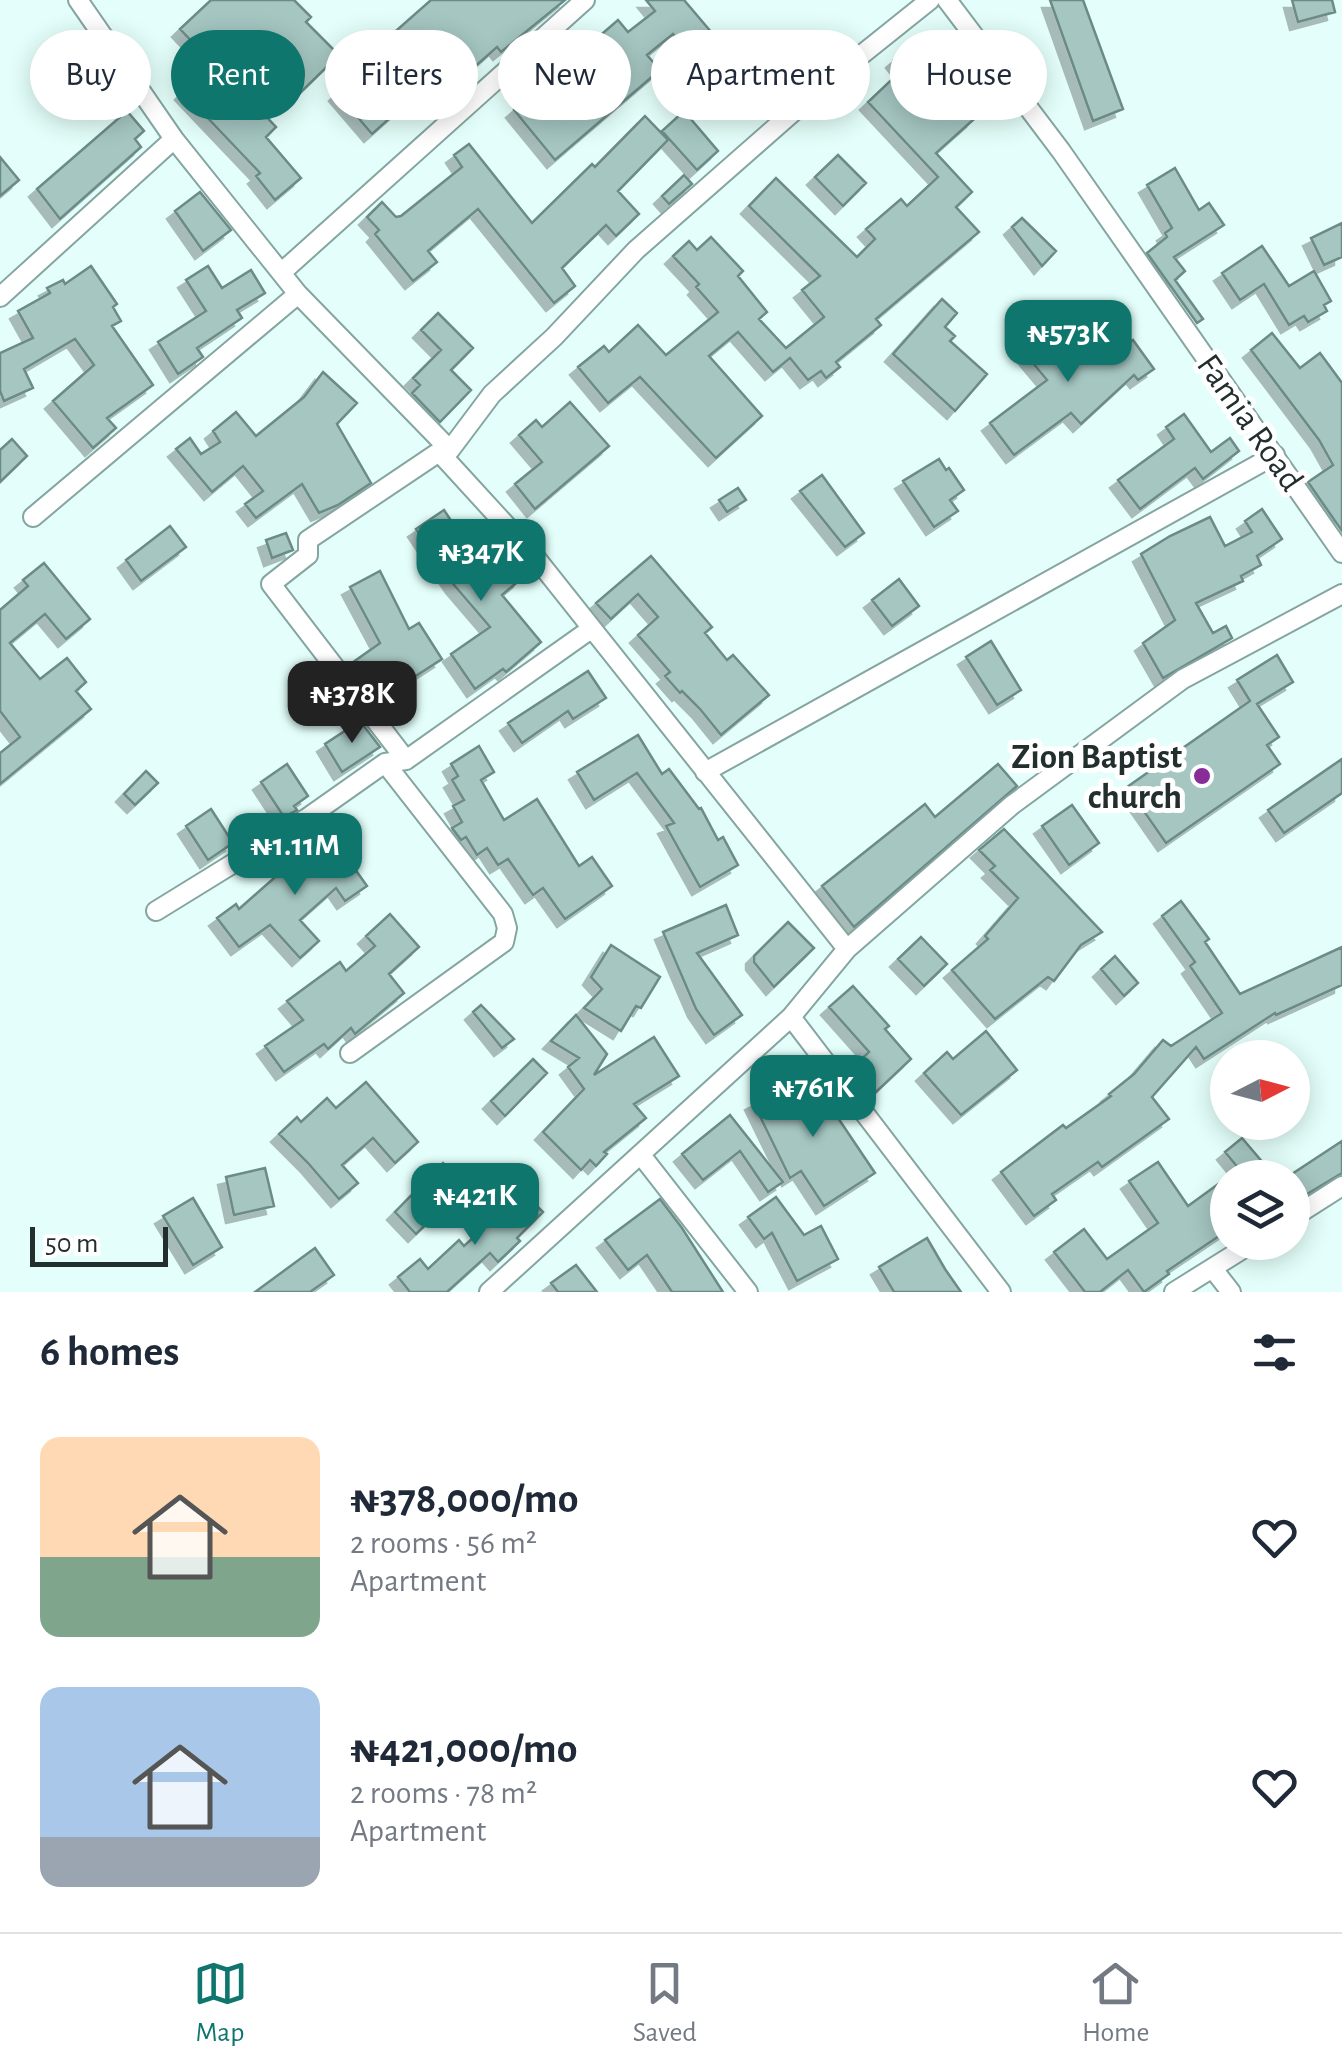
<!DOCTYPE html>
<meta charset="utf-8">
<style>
:root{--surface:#fff;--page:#f6f6f7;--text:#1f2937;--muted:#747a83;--line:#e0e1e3;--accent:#0f766e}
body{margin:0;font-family:"Alegreya Sans",sans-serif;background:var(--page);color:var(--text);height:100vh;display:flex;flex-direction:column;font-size:38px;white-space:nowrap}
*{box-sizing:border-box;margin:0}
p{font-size:32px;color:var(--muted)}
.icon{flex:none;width:55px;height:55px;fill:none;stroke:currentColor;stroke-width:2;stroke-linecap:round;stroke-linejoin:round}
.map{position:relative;height:1292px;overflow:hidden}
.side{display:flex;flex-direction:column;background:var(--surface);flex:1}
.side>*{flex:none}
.hud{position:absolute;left:30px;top:30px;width:1282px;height:90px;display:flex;gap:20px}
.needle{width:65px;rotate:84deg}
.controls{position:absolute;left:1210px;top:1040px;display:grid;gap:20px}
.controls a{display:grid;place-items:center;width:100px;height:100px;border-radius:50%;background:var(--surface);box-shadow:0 5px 25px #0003;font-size:50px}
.scale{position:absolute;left:30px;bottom:25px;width:138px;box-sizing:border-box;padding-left:10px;border:5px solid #222f2d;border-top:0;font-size:28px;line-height:35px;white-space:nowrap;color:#222f2d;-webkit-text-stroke:8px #fff;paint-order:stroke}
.price{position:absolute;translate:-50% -85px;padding:0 22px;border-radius:20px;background:var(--accent);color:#fff;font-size:32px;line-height:65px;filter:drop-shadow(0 2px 5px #0008)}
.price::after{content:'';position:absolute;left:50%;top:60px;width:30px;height:22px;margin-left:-15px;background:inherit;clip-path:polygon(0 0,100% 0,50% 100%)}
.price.selected{background:#222;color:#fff}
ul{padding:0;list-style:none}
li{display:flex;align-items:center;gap:30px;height:250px;padding:0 40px}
li span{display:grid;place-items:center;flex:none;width:280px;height:200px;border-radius:20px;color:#555}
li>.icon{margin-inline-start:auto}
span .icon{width:120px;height:120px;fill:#fffc;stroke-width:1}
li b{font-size:42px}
h2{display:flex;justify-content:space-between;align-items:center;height:120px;padding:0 40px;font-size:42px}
.chip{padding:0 35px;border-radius:45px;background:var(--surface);box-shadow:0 5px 25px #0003;font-size:35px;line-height:90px}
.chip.selected{background:var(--accent);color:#fff}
.tabs{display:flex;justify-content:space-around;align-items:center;height:140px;border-top:2px solid var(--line);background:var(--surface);font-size:28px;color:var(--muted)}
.tabs a{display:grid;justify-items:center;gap:5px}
.tabs .selected{color:var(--accent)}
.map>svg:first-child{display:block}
.building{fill:#a5c6c1;stroke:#6c8b86;stroke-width:2.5;filter:url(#shadow)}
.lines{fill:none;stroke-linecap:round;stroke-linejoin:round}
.minor-casing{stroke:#85a5a0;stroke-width:22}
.minor{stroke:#fff;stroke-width:18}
.poi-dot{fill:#882c97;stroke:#fff;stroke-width:4}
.labels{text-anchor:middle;stroke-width:10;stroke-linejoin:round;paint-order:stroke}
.street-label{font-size:35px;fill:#222f2d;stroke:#fff}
.poi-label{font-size:35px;font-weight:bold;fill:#222f2d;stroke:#fff;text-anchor:end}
</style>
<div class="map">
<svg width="1342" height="1292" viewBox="0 0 1342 1292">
<defs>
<filter id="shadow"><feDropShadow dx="-8" dy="8" stdDeviation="0" flood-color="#0004"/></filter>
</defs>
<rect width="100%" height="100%" fill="#e4fffb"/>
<path class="building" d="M211 0H294L311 17 306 22 339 55 298 95 264 60 237 86 276 127 266 137 301 178 275 200 256 176 260 173 183 92 212 63 180 29Z
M431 0H565L501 52 497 47 444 94 389 37Z
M646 0H684L712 33 687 52 673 34 647 55 660 70 555 160 514 110 618 20 628 32 655 11Z
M1050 0H1083L1123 109 1093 121Z
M1292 0H1332L1335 12 1298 22Z
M913 44 974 119 936 153 972 192 956 207 979 232 876 319 881 325 836 362 840 367 826 378 821 371 808 380 790 358 773 372 738 332 709 356 762 416 716 458 640 377 608 403 578 367 604 346 609 352 638 325 666 355 718 312 696 287 699 284 673 256 689 241 697 250 711 237 743 271 738 276 767 312 759 319 786 348 824 317 802 290 820 276 749 206 776 178 857 257 875 239 866 229 901 199 907 206 938 177 868 102 902 70 894 60Z
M363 69 399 110 372 134 337 93Z
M127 111 144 131 135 139 141 147 60 219 37 189Z
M684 111 718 151 697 170 662 131Z
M645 116 668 140 618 191 639 214 616 236 606 225 562 268 575 286 554 303 478 209 428 251 437 262 413 281 375 234 379 230 367 217 382 202 396 217 401 216 462 167 454 155 469 144 532 223 592 164 595 167Z
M838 155 866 183 843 206 815 177Z
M0 157 19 180 0 196Z
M1175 168 1199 210 1209 203 1224 225 1174 257 1185 271 1175 280 1203 319 1197 323 1147 253 1167 237 1165 233 1172 228 1147 185Z
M684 175 692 184 669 204 662 196Z
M200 192 231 230 203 251 175 211Z
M1022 218 1056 251 1042 266 1012 227Z
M1342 223V257L1324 265 1311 238Z
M1262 246 1289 286 1314 271 1331 301 1324 305 1327 311 1308 322 1304 316 1289 325 1264 284 1240 300 1222 273Z
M91 266 117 304 113 307 121 321 112 326 153 385 107 418 116 428 93 448 53 401 94 365 75 339 24 369 33 388 4 401 0 391V353L33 338 18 311 50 293 47 288 63 280 65 284Z
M208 266 222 288 251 270 265 293 237 310 242 318 197 348 203 357 178 374 158 342 206 311 186 280Z
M942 299 957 313 945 327 955 336 950 341 987 374 955 411 893 354Z
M438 313 473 348 451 370 471 390 440 422 412 393 420 385 413 378 441 350 421 330Z
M1068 319 1103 361 1133 340 1154 369 1138 380 1134 375 1081 424 1071 413 1014 455 990 423 1047 380 1026 355Z
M1272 333 1300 368 1320 353 1342 383V531L1308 482 1333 465 1319 440 1251 350Z
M323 372 357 403 337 424 371 483 338 505 319 513 302 484 256 518 245 504 263 491 243 466 212 492 176 449 190 438 201 454 220 442 213 431 236 412 256 436 304 397Z
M570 402 609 446 535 509 515 484 542 462 519 435 536 420 542 427Z
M1184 414 1211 452 1230 438 1239 451 1203 479 1195 468 1140 509 1118 480 1174 439 1166 427Z
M12 439 27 456 0 482V450Z
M939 459 946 470 949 468 964 490 950 500 958 511 934 527 903 481Z
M822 475 864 533 845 547 800 491Z
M738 488 746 500 727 512 719 500Z
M1262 509 1282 539 1257 556 1261 565 1241 576 1243 581 1196 603 1213 633 1226 626 1232 638 1163 678 1143 643 1175 620 1141 554 1170 536 1210 517 1225 546 1252 532 1245 521Z
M444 510 487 575 505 560 521 579 502 595 541 642 506 672 503 669 475 689 451 654 490 627 454 585 416 529Z
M170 526 186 547 141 581 126 560Z
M286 533 293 550 272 558 266 540Z
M651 556 712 627 705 633 727 660 733 655 769 695 721 735 700 709 682 691 680 693 665 676 670 672 638 635 658 617 638 594 611 619 596 603Z
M44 563 90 619 66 639 45 614 10 643 40 679 67 658 86 682 76 691 91 709 0 784V753L20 737 0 711V610L28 586 23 580Z
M380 571 409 629 419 623 442 659 377 701 349 665 380 643 350 587Z
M899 579 919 606 892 626 872 600Z
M991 641 1021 690 997 705 966 657Z
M1277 655 1293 682 1257 704 1279 737 1267 745 1280 764 1166 843 1127 787 1250 701 1237 680Z
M588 671 606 698 573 719 568 711 522 743 508 723Z
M360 721 380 747 342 772 325 744Z
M638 735 662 774 669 769 699 809 701 808 718 840 723 837 738 865 700 887 666 826 674 823 637 773 594 800 577 772Z
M479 746 494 772 481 780 504 820 537 799 579 866 592 857 612 886 565 919 543 888 533 895 508 859 498 865 487 848 477 855 466 837 461 840 452 828 462 822 453 806 464 800 452 780 458 776 451 764Z
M1342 759V793L1284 833 1268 810Z
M287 764 308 796 294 806 297 810 284 817 261 782Z
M998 764 1017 786 854 927 822 886 925 804 935 817Z
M146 771 158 783 135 805 124 794Z
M1072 805 1099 843 1069 865 1042 826Z
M211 809 233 843 208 860 186 826Z
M1004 829 1102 932 1081 945 1054 981 1048 977 995 1019 952 970 988 939 985 936 1018 898 990 870 995 866 979 850Z
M327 830 367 886 345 901 336 888 300 920 319 941 300 958 270 925 239 947 217 918 236 904 239 909 282 871 289 880 319 853 311 840Z
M1181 901 1209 939 1205 942 1240 994 1342 947V985L1276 1015 1275 1013 1204 1059 1196 1047 1152 1097 1169 1119 1102 1167 1098 1162 1052 1194 1056 1200 1034 1216 1001 1172 1063 1125 1066 1128 1111 1096 1109 1094 1134 1074 1163 1040 1171 1046 1222 1013 1190 966 1195 962 1162 916Z
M726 905 738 935 697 953 742 1015 714 1035 696 1009 663 932Z
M390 914 419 947 389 974 404 993 355 1034 351 1028 328 1049 324 1044 284 1072 265 1046 303 1020 287 1001 340 962 346 971 375 946 366 936Z
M788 922 814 948 774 987 754 962V956Z
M921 937 947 964 924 986 898 959Z
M611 945 660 977 641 1008 636 1006 621 1031 584 1008 602 989 591 977Z
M1115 956 1138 983 1124 996 1101 969Z
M853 986 889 1026 885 1029 911 1059 876 1092 853 1067 869 1052 829 1007Z
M481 1005 514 1039 502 1048 473 1012Z
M576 1015 607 1054 594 1075 654 1037 679 1076 634 1104 646 1118 604 1152 607 1154 596 1166 590 1160 581 1170 543 1132 584 1089 568 1067 579 1058 551 1041Z
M986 1031 1017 1070 961 1115 924 1073 947 1052 953 1059Z
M533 1059 547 1073 505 1116 491 1101Z
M811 1074 829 1111 832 1109 875 1173 824 1206 801 1171 790 1178 753 1102Z
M366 1082 418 1142 395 1163 373 1138 342 1165 358 1183 339 1199 308 1163 279 1134 297 1117 301 1122 327 1098 336 1108Z
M730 1115 783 1182 768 1192 740 1151 703 1180 682 1154Z
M1242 1138 1276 1178H1228V1230L1167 1271 1169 1274 1144 1292 1128 1270 1100 1292H1085L1054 1252 1084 1229 1107 1259 1158 1223 1129 1181 1158 1162 1188 1206 1239 1169 1225 1152Z
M1342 1141V1173L1292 1203V1174Z
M443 1163 469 1191 450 1209 446 1205 416 1234 395 1212Z
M265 1168 274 1206 234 1215 226 1177Z
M519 1188 543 1212 517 1238 520 1241 498 1262 490 1253 447 1292H410L398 1277 420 1259 428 1269 459 1240 464 1246 502 1212 499 1208Z
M776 1197 804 1235 821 1226 838 1259 797 1281 772 1233 764 1239 748 1217Z
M193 1198 222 1247 193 1265 163 1216Z
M660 1199 682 1228 723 1292H672L647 1255 628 1270 605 1240Z
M927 1238 945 1269 961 1292H894L879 1267Z
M315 1248 334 1275 310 1292H255Z
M576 1265 597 1292H558L551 1283Z"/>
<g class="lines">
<g class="minor-casing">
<path id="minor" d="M78 0 174 139 298 294 450 450 439 452 536 558 847 949
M947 0 1061 151 1342 553
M282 272 585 0
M0 297 174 139
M450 450 492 394 554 337 636 250 825 84 930 0
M33 517 298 294
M406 760 271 584 308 555V540L439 452
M705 772 1275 455
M156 911 307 818 385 763 406 760 591 629
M791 1017 1001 1292
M350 1053 504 942 507 928 503 914 385 763
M641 1155 748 1292
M1292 1218 1342 1186
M1213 1269 1231 1292
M489 1292 791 1017 847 949 1012 805 1183 679 1342 594
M1174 1292 1254 1242"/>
</g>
<use href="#minor" class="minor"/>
</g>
<circle class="poi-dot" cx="1202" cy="776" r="10"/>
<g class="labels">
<g class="street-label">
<text transform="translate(1251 422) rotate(55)" y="12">Famia Road</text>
</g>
<g class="poi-label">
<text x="1182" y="768">Zion Baptist<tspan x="1182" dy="40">church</tspan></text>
</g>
</g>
</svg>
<div class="controls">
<a><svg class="needle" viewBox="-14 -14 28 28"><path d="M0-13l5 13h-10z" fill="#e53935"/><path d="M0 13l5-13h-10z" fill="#747a83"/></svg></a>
<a><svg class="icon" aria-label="layers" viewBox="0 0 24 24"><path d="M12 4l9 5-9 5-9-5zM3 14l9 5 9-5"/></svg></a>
</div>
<div class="scale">50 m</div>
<b class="price" style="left:1068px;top:385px">₦573K</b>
<b class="price" style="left:481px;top:604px">₦347K</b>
<b class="price selected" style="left:352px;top:746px">₦378K</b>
<b class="price" style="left:295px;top:898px">₦1.11M</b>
<b class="price" style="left:813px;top:1140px">₦761K</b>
<b class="price" style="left:475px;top:1248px">₦421K</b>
<div class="hud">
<a class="chip">Buy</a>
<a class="chip selected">Rent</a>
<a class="chip">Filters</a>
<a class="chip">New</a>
<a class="chip">Apartment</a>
<a class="chip">House</a>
</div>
</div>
<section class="side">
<h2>6 homes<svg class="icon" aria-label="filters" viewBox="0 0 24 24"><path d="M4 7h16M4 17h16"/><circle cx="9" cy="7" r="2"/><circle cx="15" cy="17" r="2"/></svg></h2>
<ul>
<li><span style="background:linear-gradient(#ffd9b3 60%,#7fa58c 0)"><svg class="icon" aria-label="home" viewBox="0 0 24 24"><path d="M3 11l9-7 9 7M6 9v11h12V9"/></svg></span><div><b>₦378,000/mo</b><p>2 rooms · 56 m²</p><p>Apartment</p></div><svg class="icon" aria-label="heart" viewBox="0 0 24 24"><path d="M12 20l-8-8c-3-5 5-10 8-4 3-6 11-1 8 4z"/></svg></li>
<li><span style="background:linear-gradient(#a9c7e8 75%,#9aa5b1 0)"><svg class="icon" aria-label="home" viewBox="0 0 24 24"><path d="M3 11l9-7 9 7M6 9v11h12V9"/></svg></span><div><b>₦421,000/mo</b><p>2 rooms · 78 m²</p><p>Apartment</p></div><svg class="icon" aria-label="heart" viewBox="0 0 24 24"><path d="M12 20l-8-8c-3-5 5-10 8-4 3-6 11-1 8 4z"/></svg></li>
</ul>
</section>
<nav class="tabs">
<a class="selected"><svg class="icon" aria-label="map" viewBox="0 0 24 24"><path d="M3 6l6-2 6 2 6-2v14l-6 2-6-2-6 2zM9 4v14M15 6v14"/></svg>Map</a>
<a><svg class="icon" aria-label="saved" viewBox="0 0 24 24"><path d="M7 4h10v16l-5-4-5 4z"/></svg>Saved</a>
<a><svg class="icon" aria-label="home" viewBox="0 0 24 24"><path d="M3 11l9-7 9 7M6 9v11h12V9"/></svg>Home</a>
</nav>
